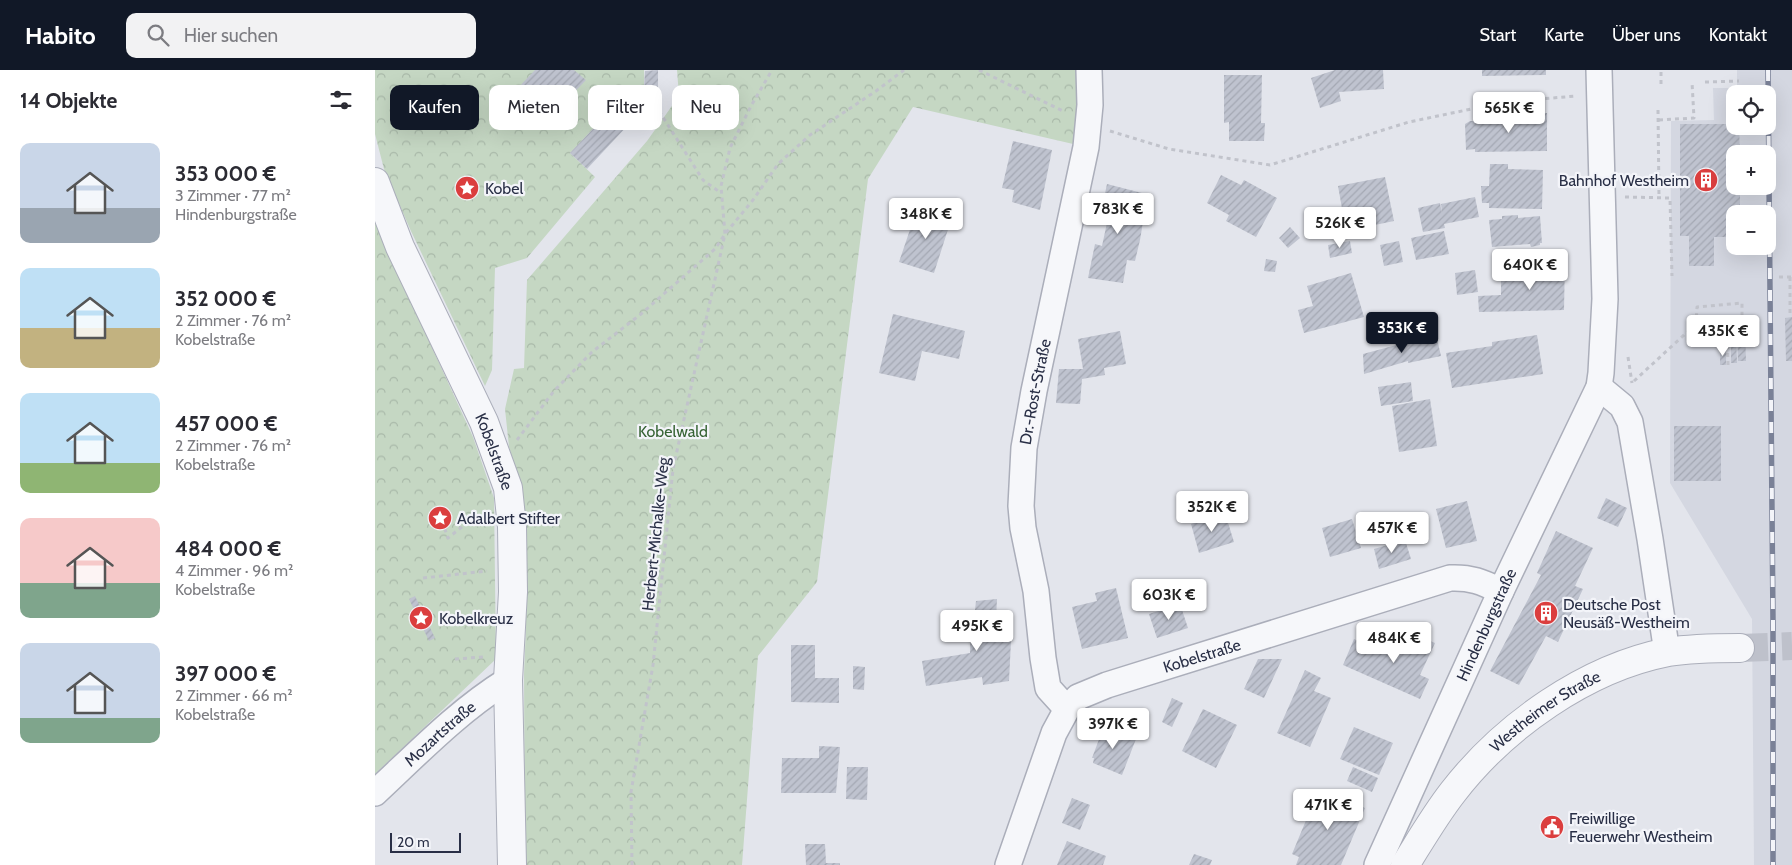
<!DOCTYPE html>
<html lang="de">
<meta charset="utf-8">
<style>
:root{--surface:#fff;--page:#f2f2f3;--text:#2b2b33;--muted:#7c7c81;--accent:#111827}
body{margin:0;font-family:Cabin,sans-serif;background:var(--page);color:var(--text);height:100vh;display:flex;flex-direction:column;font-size:19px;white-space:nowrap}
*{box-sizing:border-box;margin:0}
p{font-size:16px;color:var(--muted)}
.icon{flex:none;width:28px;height:28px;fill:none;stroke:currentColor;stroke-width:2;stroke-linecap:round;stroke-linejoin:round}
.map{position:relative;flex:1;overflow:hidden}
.panel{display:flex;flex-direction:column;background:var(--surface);width:375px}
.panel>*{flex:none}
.guide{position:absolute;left:15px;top:15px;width:475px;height:45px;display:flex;gap:10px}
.controls{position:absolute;left:1351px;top:15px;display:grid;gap:10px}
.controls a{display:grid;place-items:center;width:50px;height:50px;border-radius:10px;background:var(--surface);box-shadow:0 5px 20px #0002;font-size:25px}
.scale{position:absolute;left:15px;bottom:12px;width:71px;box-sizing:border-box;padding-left:5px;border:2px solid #292f46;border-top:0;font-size:14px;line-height:18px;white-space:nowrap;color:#292f46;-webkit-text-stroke:4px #f3f4f9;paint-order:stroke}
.price{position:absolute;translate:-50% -42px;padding:0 11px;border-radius:5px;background:#fff;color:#222;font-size:16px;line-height:32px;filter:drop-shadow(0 1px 2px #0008)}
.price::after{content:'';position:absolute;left:50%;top:30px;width:15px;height:11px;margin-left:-8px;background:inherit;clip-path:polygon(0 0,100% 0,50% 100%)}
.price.on{background:var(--accent);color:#fff}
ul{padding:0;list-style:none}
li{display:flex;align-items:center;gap:15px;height:125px;padding:0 20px}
li span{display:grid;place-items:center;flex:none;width:140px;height:100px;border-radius:10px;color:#555}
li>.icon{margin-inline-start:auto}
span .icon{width:60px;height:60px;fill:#fffc;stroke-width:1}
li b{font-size:21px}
h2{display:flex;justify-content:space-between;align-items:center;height:60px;padding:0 20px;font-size:21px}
.tag{padding:0 18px;border-radius:10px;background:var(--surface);box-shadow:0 5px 20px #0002;font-size:18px;line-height:45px}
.tag.on{background:var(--accent);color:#fff}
header{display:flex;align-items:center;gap:30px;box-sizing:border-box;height:70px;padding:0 25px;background:var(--accent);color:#fff}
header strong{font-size:24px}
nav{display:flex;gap:28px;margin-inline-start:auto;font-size:18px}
.search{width:350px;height:45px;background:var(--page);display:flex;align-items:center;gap:12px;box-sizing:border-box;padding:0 18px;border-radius:10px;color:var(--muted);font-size:19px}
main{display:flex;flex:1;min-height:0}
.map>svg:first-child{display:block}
.built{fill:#d4d7e1;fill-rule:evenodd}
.forest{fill:url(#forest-crowns)}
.building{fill:url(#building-hatch)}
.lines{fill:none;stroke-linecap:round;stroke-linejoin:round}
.tertiary-tunnel{stroke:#bec1cb;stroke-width:28;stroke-dasharray:28 14;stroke-linecap:butt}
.minor-casing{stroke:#abaeba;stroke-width:28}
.tertiary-casing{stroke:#abaeba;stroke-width:30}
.path{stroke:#c1c3cb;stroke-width:3;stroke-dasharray:4 4;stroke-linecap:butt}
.minor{stroke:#f6f7fa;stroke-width:25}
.tertiary{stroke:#f6f7fa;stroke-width:28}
.rail-casing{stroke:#7a8197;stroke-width:5.5}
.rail{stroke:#f3f4f9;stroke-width:4;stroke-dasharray:11;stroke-linecap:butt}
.labels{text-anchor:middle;stroke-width:4.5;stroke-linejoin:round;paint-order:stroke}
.poi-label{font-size:16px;fill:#292f46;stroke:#f3f4f9;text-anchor:start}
.street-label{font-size:16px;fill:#292f46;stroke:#f3f4f9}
.park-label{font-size:16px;fill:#366334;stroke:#f3f4f9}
</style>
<header>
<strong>Habito</strong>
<div class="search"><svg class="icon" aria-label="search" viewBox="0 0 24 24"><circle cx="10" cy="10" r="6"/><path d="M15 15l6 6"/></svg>Hier suchen</div>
<nav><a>Start</a><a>Karte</a><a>Über uns</a><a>Kontakt</a></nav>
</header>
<main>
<section class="panel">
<h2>14 Objekte<svg class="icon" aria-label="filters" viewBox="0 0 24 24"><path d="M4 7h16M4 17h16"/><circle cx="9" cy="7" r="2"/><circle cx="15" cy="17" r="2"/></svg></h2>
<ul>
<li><span style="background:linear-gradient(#c9d6e8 65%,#9aa5b1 0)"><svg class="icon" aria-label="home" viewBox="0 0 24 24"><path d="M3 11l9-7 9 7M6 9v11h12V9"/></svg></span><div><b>353 000 €</b><p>3 Zimmer · 77 m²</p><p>Hindenburgstraße</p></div></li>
<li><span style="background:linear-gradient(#bfe0f5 60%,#c2b280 0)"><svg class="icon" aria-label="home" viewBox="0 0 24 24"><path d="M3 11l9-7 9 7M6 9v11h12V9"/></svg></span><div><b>352 000 €</b><p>2 Zimmer · 76 m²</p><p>Kobelstraße</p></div></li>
<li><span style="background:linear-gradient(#bfe0f5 70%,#8fb573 0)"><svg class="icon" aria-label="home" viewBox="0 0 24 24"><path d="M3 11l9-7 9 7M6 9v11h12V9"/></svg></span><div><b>457 000 €</b><p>2 Zimmer · 76 m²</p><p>Kobelstraße</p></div></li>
<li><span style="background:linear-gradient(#f6c9c9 65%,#7fa58c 0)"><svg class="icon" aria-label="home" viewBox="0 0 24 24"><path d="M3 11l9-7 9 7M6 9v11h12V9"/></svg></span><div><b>484 000 €</b><p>4 Zimmer · 96 m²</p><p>Kobelstraße</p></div></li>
<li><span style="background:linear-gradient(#c9d6e8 75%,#7fa58c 0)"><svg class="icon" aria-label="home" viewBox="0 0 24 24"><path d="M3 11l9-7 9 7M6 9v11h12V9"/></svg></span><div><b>397 000 €</b><p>2 Zimmer · 66 m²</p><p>Kobelstraße</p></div></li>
</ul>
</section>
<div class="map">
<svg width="1417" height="795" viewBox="0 0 1417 795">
<defs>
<pattern id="forest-crowns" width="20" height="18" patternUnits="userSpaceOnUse" patternTransform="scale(1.25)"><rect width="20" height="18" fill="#c5d7c3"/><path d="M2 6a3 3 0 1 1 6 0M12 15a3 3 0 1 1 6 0" fill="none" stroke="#a9b9a9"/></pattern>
<pattern id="building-hatch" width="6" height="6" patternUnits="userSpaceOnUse" patternTransform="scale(1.25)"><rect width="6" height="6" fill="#bfc3cf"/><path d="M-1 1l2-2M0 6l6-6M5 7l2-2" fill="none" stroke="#a4a8b3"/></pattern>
</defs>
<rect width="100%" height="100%" fill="#e3e5ec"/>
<path class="built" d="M1362 0H1417V795H1379L1377 549 1295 413 1296 51 1339 50 1338 18H1362ZM1360 24H1392V56H1360ZM1360 84H1392V116H1360ZM1360 144H1392V176H1360Z"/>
<path class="forest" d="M0 0H269C270 27 268 28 249 47L239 37 195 83 220 107 152 188 120 198 117 300 110 316 35 159 9 99 0 64Z
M302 0H714L711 77 538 37 493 109 442 512 383 586 367 795H150L149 604 151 557 145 414 134 377 130 339 139 299 149 298 152 210 272 71 304 26Z
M0 153 98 367 119 428 121 589 0 704Z"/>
<path class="building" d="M160 0H199L211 10 183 39 169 26 165 30 162 28 157 33 142 19Z
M283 0V22L279 37 260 57 255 53 212 99 195 83 239 37 249 47 267 28 269 19 270 1Z
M960 0H1008L1009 19 964 22 966 31 945 38 936 8Z
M1107 0H1171V5L1107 6Z
M849 5H887L886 53H890L889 71H854V52L849 53Z
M1132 42 1172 43V81L1100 82V79L1091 80 1090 54 1095 51H1132Z
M1305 54H1360V56H1364L1365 84H1360V116H1365V144H1360V167H1339V196H1314V166H1305Z
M638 71 677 80 665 140 637 132 639 120 627 118Z
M1115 94H1133V99L1168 100 1167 139 1114 138V133H1107L1106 116H1114Z
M846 105 866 115 869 110 902 128 881 167 851 151 854 145 832 133Z
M1010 107 1019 151 971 161 963 116Z
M732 114 767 123 762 144 769 146 765 170 760 191 752 190 748 213 713 208 720 174 727 176 733 148 725 147Z
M1100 127 1104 147 1069 154 1070 158 1048 162 1043 138 1065 133 1067 143 1066 134Z
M543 136 577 147 559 203 524 192Z
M1143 145V148L1165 146 1167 173H1165V175L1156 177 1155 174 1117 177 1114 150 1127 149V146Z
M915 157 925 168 913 178 904 168Z
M1069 161 1074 184 1041 190 1036 168Z
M975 171 977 183 955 188 953 175Z
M1024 171 1028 192 1009 196 1005 175Z
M891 189 902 191 900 202 889 201Z
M1190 190 1189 240 1104 242 1103 226 1126 225V208H1160V193Z
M1100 200 1103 222 1082 225 1080 203Z
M976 203 989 247 929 263 923 240 938 236 932 216Z
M518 244 590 261 584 289 547 281 540 311 504 303Z
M1417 247V291H1411L1410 248Z
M1362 260H1370L1371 291H1363Z
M745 261 751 294 729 298 730 305 707 309 705 334 681 333 684 299H708L703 269Z
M1061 264 1066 286 1033 293V291L989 304 988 284 1029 273V271Z
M1162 265 1168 304 1077 318 1071 283 1117 276V272Z
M1361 266 1362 293H1356V267Z
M1351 278V295H1345V279Z
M1036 312 1038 331 1006 336 1003 317Z
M1055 329 1062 376 1024 382 1017 336Z
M1299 356H1346V411H1299Z
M1231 428 1252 438 1243 457 1222 448Z
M1092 431 1102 471 1071 478 1061 439Z
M850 443 859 472 824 483 816 454Z
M977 449 986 478 955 487 947 458Z
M1181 461 1218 478 1200 516 1208 519 1183 572 1171 566 1144 615 1115 601 1166 505 1162 503Z
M1030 470 1036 489 1004 499 999 479Z
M741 518 753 568 707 579 697 537 722 531 720 523Z
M40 526 60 568 54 571 34 529Z
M622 529 621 550H631L630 570 636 571 634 611 608 615 607 607 551 616 547 591 595 583 596 550 599 549 601 531Z
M805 534 813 558 782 568 774 544Z
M1033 562 1060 573 1045 605 1054 609 1045 629 968 595 979 569 995 576 996 574 1022 587Z
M416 575H440V608H464V633L416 632Z
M883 589H907L889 628 869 619Z
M478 596 490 597 489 620 478 619Z
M930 600 946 608 939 621 956 628 935 677 902 663Z
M797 628 808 633 797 657 787 652Z
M828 639 862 655 841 698 807 681Z
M729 656 761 669 747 705 718 693 719 688H717Z
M979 657 1018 673 1004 705 965 689Z
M444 676 465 677 461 723H406L407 688H444Z
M472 697H493L492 730 471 729Z
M978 697 1003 708 997 722 972 711Z
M944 719 990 738 966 795H921L924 787 917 784Z
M697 728 715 735 705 760 687 753Z
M692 771 731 786 728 795H682Z
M430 774H450L451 793H465V795H431Z
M819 784 837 790 835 795H814Z"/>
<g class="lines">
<path class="tertiary-tunnel" d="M1365 578 1417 576"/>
<g class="minor-casing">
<g id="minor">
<path d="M1224 317 1247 336 1255 352 1275 469 1292 583"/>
<path id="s1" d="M692 639 673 618 668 588 661 521 648 458 646 436 649 378 659 321 711 77 715 35 714 0"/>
<path id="s2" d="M0 723C43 683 83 641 133 610"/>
<path id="s3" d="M633 795 679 663 692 639 703 627 732 615 1075 508C1096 507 1107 512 1126 521"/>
<path id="s4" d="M1002 795 1126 521 1224 317 1226 303 1230 229 1224 0"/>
</g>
</g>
<g class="tertiary-casing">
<g id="tertiary">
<path id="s5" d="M0 112 25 177 109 352 133 418 137 457 138 522 133 610 137 795"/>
<path id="s6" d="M1030 795C1045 771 1060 745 1078 722 1129 656 1211 598 1293 582 1317 578 1341 578 1365 578"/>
</g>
</g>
<path class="path" d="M604 0 690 42
M1330 12 1364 11
M1286 14V0
M1283 40 1284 128
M284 41 328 110 346 123
M1284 50 1319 48 1317 12
M735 61 794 79 895 95 1034 52 1130 32 1201 26
M1250 127 1295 128 1297 206
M1404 207H1416
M1415 207V247
M1253 287 1257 313
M1353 295 1352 253 1321 254 1322 237 1367 233V260
M1259 311 1321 254
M142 370 179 321 217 282 266 244 340 179 350 164 378 130 403 94 435 65 501 21 529 0
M67 451 73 468 98 448 110 446
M48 508 112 501
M80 589 108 587
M257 795 256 722 278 595 298 399 350 164 346 116 355 78 376 36 397 0"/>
<use href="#minor" class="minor"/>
<use href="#tertiary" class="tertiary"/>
<g class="rail-casing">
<path id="rail" d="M1393 0 1398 552V795"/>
</g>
<use href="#rail" class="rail"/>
</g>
<defs>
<g id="building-disc" transform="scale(1.25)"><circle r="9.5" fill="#db3e3e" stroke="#f3f4f9"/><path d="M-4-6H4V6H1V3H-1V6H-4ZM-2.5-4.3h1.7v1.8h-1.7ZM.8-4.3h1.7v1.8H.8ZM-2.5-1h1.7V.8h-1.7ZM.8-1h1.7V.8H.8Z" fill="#fff"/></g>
<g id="sight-disc" transform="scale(1.25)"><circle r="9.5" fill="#db3e3e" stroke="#f3f4f9"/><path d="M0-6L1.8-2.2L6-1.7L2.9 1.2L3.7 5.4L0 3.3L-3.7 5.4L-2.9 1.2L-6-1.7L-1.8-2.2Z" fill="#fff"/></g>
<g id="civic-disc" transform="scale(1.25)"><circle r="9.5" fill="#db3e3e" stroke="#f3f4f9"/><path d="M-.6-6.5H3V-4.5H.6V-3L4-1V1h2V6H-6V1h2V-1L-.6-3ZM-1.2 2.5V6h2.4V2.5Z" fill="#fff"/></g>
</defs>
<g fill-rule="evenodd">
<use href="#building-disc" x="1331" y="110"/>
<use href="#sight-disc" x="92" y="118"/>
<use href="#sight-disc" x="65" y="448"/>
<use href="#building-disc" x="1171" y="543"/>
<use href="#sight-disc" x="46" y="548"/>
<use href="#civic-disc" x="1177" y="757"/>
</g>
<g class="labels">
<g class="poi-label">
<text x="1314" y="116" text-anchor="end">Bahnhof Westheim</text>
<text x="110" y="124">Kobel</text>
<text x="82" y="454">Adalbert Stifter</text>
<text x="1188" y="540">Deutsche Post<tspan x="1188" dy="18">Neusäß-Westheim</tspan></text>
<text x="64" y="554">Kobelkreuz</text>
<text x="1194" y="754">Freiwillige<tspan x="1194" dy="18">Feuerwehr Westheim</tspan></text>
</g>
<g class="street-label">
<text dy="6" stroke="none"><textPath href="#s1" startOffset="328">Dr.-Rost-Straße</textPath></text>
<text dy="6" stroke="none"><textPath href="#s5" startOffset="295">Kobelstraße</textPath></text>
<text transform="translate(280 464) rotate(-84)" y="6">Herbert-Michalke-Weg</text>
<text dy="6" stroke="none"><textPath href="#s4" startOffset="264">Hindenburgstraße</textPath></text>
<text dy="6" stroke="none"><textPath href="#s3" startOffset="314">Kobelstraße</textPath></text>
<text dy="6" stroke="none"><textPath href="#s6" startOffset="211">Westheimer Straße</textPath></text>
<text dy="6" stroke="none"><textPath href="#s2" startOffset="88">Mozartstraße</textPath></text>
</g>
<g class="park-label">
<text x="298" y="367">Kobelwald</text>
</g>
</g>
</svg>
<div class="controls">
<a><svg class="icon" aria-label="locate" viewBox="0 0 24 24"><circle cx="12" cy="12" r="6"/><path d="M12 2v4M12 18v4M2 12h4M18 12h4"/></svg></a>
<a>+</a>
<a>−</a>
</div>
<div class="scale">20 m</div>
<b class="price" style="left:1134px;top:64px">565K €</b>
<b class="price" style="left:743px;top:165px">783K €</b>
<b class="price" style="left:551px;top:170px">348K €</b>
<b class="price" style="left:965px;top:179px">526K €</b>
<b class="price" style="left:1155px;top:221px">640K €</b>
<b class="price on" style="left:1027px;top:284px">353K €</b>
<b class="price" style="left:1348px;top:287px">435K €</b>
<b class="price" style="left:837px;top:463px">352K €</b>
<b class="price" style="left:1017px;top:484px">457K €</b>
<b class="price" style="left:794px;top:551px">603K €</b>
<b class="price" style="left:602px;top:582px">495K €</b>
<b class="price" style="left:1019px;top:594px">484K €</b>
<b class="price" style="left:738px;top:680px">397K €</b>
<b class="price" style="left:953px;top:761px">471K €</b>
<div class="guide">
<a class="tag on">Kaufen</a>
<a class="tag">Mieten</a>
<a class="tag">Filter</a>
<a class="tag">Neu</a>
</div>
</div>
</main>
